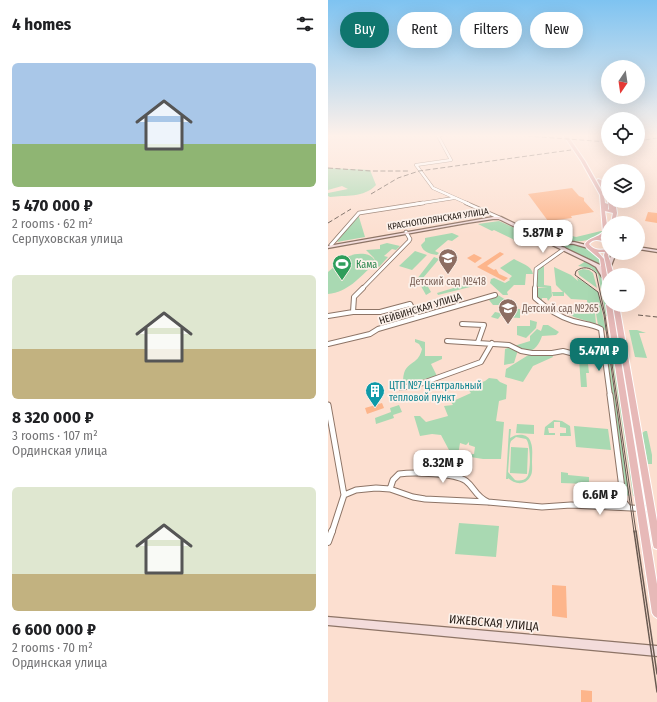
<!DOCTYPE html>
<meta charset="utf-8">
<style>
:root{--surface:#fff;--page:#f2f2f2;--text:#202124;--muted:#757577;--accent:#0f766e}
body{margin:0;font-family:"Fira Sans Condensed",sans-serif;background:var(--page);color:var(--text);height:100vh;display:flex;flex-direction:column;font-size:15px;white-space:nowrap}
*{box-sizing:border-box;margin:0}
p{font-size:13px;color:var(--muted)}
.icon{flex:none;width:22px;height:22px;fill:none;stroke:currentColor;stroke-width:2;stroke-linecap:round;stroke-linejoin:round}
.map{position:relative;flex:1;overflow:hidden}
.panel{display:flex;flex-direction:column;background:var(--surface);width:328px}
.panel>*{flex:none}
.top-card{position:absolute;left:12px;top:12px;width:257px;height:36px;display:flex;gap:8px}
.needle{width:26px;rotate:193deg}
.fabs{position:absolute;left:273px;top:60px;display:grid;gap:8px}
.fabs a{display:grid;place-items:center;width:44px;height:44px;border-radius:50%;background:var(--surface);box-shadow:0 4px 16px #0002;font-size:20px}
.price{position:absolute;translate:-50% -34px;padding:0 9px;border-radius:8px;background:#fff;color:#222;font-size:13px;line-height:26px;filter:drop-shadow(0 1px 2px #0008)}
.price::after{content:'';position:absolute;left:50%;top:24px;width:12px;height:9px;margin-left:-6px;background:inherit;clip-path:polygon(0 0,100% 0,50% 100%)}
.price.current{background:var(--accent);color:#fff}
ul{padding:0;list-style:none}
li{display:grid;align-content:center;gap:8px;height:212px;padding:0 12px}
li span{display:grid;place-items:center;height:124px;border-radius:6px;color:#555}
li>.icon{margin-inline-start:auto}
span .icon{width:72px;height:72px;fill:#fffc;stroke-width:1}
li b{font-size:17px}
h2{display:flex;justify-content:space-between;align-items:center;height:48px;padding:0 12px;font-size:17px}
.chip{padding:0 14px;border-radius:18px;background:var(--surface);box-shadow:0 4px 16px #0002;font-size:14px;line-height:36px}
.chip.current{background:var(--accent);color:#fff}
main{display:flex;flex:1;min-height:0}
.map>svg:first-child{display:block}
.green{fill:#a9d9b2;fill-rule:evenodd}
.building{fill:#fdb58b}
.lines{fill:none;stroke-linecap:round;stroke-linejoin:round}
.street-far4-casing{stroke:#8d7466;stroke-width:3.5}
.street-far3-casing{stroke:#8d7466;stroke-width:4.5}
.street-far2-casing{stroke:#8d7466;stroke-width:6}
.street-far1-casing{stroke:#8d7466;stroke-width:7}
.street-casing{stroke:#8d7466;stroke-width:8}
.secondary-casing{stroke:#8d7466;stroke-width:2.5}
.primary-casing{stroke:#fff;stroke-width:2}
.street-far4{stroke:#fff;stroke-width:2.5}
.street-far3{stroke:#fff;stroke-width:3}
.street-far2{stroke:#fff;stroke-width:4}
.street-far1{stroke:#fff;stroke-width:5}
.street{stroke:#fff;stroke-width:6}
.secondary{fill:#f3dcdb;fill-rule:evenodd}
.primary{fill:#e7b9b8;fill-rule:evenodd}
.tram-far1{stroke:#695a51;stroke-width:1}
.tram{stroke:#695a51;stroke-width:1.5}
.rail{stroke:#695a51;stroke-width:1;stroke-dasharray:5 2.5;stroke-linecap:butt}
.labels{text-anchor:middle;stroke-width:3.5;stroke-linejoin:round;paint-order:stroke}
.far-street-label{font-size:9px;fill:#251c16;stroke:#fcf1ea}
.leisure-label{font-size:10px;fill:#27864d;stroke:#fcf1ea;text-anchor:start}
.education-label{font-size:10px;fill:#785e54;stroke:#fcf1ea}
.street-label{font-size:10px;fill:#251c16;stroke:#fcf1ea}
.culture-label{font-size:10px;fill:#0d838f;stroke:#fcf1ea;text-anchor:start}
.near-street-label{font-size:12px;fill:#251c16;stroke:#fcf1ea}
</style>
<main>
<section class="panel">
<h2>4 homes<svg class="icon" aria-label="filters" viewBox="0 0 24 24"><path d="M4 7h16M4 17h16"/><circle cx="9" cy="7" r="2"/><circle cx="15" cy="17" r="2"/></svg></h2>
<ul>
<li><span style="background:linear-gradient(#a9c7e8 65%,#8fb573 0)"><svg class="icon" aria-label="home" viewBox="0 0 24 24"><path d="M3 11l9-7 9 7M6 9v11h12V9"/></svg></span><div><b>5 470 000 ₽</b><p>2 rooms · 62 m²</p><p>Серпуховская улица</p></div></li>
<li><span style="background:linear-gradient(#dfe7d0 60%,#c2b280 0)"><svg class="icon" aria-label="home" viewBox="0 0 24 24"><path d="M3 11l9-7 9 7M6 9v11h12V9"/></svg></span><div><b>8 320 000 ₽</b><p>3 rooms · 107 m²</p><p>Ординская улица</p></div></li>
<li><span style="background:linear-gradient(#dfe7d0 70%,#c2b280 0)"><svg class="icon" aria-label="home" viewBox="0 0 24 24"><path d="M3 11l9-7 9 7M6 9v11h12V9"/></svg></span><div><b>6 600 000 ₽</b><p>2 rooms · 70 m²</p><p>Ординская улица</p></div></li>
</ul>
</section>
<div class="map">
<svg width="329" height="702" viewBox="0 0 329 702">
<rect width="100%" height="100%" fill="#fcdfd0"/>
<path class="green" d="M0 168 42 170 48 185C36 198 17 195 2 197L0 196V193L20 189 14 186 0 190Z
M28 217H31L37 237 9 242Z
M171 221 209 238 197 245 166 230 164 231 150 224Z
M273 231 275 232C269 239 252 243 243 241L244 236 248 237Z
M124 233 131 236 124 241 120 240 107 251 111 253 109 255C102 254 95 252 93 245L97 241V238Z
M224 242 252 244 272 259 274 266Z
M59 243 72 246 68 250 64 249 56 256 60 257 51 267 45 265C31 278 20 292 0 294V272C12 262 20 252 37 254 42 255 45 257 47 261L46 258 38 250 52 249V245Z
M87 251 99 255 84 270 71 266Z
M106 257 111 259 95 278 103 292 98 295 89 279Z
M186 259C193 263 204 266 205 274H198L197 285H186L179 292 180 295H175L162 283 163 279 166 278 177 283 182 280 181 279 184 276 172 268Z
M258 261 269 267 274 276 280 316H278L270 274 263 268 250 266Z
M216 265V285L223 286 224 296 220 301 219 298H214V301L210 299V288H220L209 287V270Z
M226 267 243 275 250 281 249 278 251 279 270 292 278 331 270 325 266 302 268 324 246 317 234 310 260 311 259 300 243 299 236 292V296H225L224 292H235L228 285Z
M255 269 261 270 265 273 269 288 251 275 250 271Z
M152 280 158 283 110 295 109 293Z
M170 295 186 305H165L161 300Z
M172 308 192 309V318L176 317 175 314 173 315 170 319 163 317 167 312 172 313Z
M202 320 209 322 208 328 198 338 189 335V326H202Z
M215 325H220L231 332 228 335 214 336C211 345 207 350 198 353L186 346 202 341V336L209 329 213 331Z
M301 330H309L318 333H311L319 358 307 357Z
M87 339 97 342V356H114V359L103 364 109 376 81 383 75 380C76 368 79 367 87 361 91 358 93 353 94 349L91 344 87 342Z
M183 347 190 350 186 363 176 365 177 349Z
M280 350 299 480 301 496 298 495 278 351Z
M283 351 286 356 307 496H305Z
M202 354 224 355 225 357 205 366 195 382 177 377 178 369Z
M251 359 257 360 260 364 261 373H258L259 387H253Z
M161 378 169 379 172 382 179 385 178 399 171 401 168 421 176 422 173 459H155L130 455 129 465 113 435 104 434 92 436 86 416H92L98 422 120 416 116 406 125 405 123 402 143 393 139 388 157 381ZM141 442V445L147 447 146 454 130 455 132 443 138 445Z
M71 405 74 412 65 415 66 418 48 424 47 418 63 412 62 408Z
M226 420 234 421 242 426 243 436H232V433H238V428L232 427V422H226V428H220L221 433H227V435H216L217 427Z
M189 424 206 425V434L188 433Z
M246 426 280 429 283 450 248 447Z
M181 429H183L182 438C189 433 201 433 203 443 205 448 204 456 204 462 204 467 205 473 202 477 197 486 186 484 180 478V479H178ZM188 437 198 439C203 444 203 472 199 477 196 481 191 481 187 480L180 472 182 444 183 441Z
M317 431H319L324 455V464H320L314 433Z
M183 447 200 448 199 474 182 473Z
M233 472 240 473V475L261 477V484L233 483Z
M131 523 171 526 168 557 127 554Z"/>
<path class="building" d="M244 188 251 196 256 198V201L266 212 243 216 244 218 220 221 200 194Z
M320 212 329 213V223L317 221Z
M172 252 176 254 159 266 166 270 168 269 171 274 180 278 176 281 149 267Z
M146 254 154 258 147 263 139 258Z
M54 403 56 408 39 414 37 408Z
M224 585 238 586 239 618 224 616Z
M253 690 264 691V702H253Z"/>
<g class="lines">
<g class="street-far4-casing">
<path id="street-far4" d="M110 136 123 160 88 165 105 188 141 204
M88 204 126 198"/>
</g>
<g class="street-far3-casing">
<path id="street-far3" d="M138 203 172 218
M3 245 31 213 95 203
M34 289 81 241 82 239 78 232
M207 289 208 269 236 249"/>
</g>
<g class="street-far2-casing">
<path id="street-far2" d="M207 288V298C218 308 231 317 245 321 255 324 265 324 273 329L282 396
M25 312 26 297 35 288
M0 316 25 312H52L82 304 89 317
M134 324 156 325 150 342
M119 341 181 345 193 351 204 353H224L235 351 250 355 277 357
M0 344 42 334 50 329 167 295
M276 349H288
M73 388 92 384 153 362 164 343"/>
</g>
<g class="street-far1-casing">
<path id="street-far1" d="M282 395 295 496 296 502 300 507
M0 405 16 495 4 532
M62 489 65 480 71 474C85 472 127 473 138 481 147 488 147 496 160 502
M16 495 28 490 48 488 62 489 85 497 97 499 160 502 214 507 243 505 323 509"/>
</g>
<g class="street-casing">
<path id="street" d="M0 542 4 531"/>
</g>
<g class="secondary-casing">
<path id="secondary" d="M165 217H173L221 240 246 242 262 246V247L260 248 246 244 226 243 272 265 278 276V277H274L268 267 261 263 171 219H165L139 223 0 248V246Z
M310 247 329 250V252L310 249Z
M284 253H288L283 266 281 267H279V266Z
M0 617 329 646V656L0 625Z"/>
</g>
<g class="primary-casing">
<path id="primary" d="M236 136H240L257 161 276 195 277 203 280 204V209L281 210 280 201H284L285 206 288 207 289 213 287 223H283L285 213 277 211C278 221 283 234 272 238L280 240V243C273 241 267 237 261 244 266 251 273 250 280 249V253H281L280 255 286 275H280L276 255 277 252H270L276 259 280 281V299L277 297 272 259 259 248 257 244C261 237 270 238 275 232L272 195 253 161Z
M270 179 273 180 280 192V197L278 196 269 180Z
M279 304H280V305H284L329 584V618L326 616 324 613 278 305Z
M285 305H291L329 521V549L326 548 325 545Z"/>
</g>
<use href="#street-far4" class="street-far4"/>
<use href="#street-far3" class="street-far3"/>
<use href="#street-far2" class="street-far2"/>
<use href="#street-far1" class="street-far1"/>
<use href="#street" class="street"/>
<use href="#secondary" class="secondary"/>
<use href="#primary" class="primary"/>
<path class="tram-far1" d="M306 532 276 315 270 292 247 275 248 271C255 266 262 267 268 273L277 315 308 532"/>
<path class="tram" d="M306 531 329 692
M308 531 329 674"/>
<path class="rail" d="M199 136 280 142
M112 137 115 136
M310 141 329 138
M0 168 43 171H82
M43 194 70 178 91 171 243 150
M0 223 23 209
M310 315 329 317"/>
</g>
<linearGradient id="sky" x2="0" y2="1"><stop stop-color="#7ec3f1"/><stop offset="0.58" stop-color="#fef1ea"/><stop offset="1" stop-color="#fef1ea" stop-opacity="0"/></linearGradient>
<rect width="329" height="234" fill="url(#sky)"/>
<defs>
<g id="school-pin" transform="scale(1)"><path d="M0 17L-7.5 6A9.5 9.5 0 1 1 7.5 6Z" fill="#8d6e63" stroke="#fcf1ea"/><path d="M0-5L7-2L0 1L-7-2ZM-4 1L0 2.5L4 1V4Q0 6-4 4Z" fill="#fff"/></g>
<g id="stadium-pin" transform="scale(1)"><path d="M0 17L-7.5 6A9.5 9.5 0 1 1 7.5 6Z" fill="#2e9e5b" stroke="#fcf1ea"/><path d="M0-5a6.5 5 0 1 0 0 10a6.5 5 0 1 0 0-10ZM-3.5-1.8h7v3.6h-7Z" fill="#fff"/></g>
<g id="building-pin" transform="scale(1)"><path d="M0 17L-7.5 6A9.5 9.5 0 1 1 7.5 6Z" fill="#0f9aa8" stroke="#fcf1ea"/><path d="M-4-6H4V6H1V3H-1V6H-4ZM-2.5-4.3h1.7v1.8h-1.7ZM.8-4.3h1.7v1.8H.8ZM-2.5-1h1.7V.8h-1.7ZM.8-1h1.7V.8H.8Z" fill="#fff"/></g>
</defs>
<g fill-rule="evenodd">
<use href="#school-pin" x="120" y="258"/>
<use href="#stadium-pin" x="14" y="264"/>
<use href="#school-pin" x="180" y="308"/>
<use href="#building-pin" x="47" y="391"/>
</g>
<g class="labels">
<g class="far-street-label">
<text transform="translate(110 219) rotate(-9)" y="3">КРАСНОПОЛЯНСКАЯ УЛИЦА</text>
</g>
<g class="leisure-label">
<text x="28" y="268">Кама</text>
</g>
<g class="education-label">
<text x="120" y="285">Детский сад №418</text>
<text x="194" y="312" text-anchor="start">Детский сад №265</text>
</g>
<g class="street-label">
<text transform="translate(92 308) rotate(-17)" y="4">НЕЙВИНСКАЯ УЛИЦА</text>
</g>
<g class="culture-label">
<text x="61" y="389">ЦТП №7 Центральный<tspan x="61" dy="12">тепловой пункт</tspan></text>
</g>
<g class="near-street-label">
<text transform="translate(166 623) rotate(5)" y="4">ИЖЕВСКАЯ УЛИЦА</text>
</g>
</g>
</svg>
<div class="fabs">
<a><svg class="needle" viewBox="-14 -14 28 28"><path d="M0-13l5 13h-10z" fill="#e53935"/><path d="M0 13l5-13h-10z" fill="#757577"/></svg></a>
<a><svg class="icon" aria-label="locate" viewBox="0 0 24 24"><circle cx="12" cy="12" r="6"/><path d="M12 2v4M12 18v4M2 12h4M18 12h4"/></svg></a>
<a><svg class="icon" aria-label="layers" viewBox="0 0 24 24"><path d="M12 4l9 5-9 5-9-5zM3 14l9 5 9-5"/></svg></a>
<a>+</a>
<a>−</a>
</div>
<b class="price" style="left:215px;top:254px">5.87M ₽</b>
<b class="price current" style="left:271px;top:372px">5.47M ₽</b>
<b class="price" style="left:115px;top:484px">8.32M ₽</b>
<b class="price" style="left:272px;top:516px">6.6M ₽</b>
<div class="top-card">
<a class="chip current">Buy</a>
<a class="chip">Rent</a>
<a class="chip">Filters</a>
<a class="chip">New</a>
</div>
</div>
</main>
